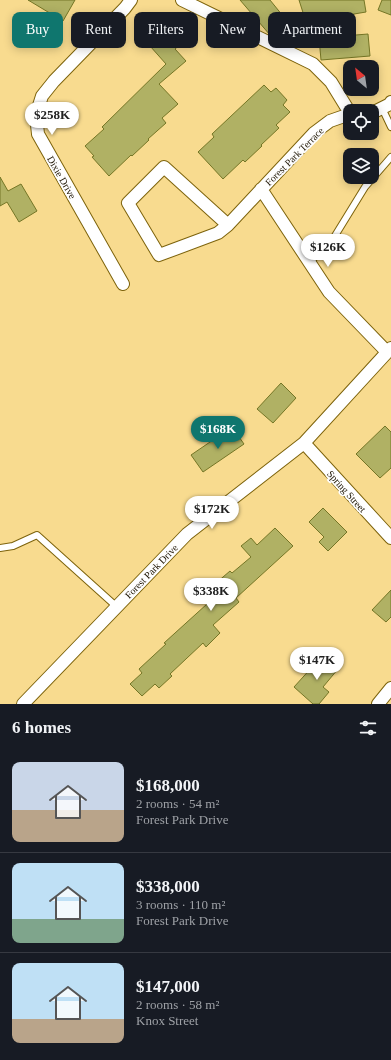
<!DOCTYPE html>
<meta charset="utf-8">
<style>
:root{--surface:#171b24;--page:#20242c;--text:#f1f3f6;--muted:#9ea1a6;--line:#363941;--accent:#0f766e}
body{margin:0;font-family:"Times New Roman",serif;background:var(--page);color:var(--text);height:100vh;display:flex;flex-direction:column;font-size:15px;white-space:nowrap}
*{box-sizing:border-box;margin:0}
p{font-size:13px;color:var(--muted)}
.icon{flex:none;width:22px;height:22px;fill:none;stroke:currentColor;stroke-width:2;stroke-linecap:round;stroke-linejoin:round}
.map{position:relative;height:704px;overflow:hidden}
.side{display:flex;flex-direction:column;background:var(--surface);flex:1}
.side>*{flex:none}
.hud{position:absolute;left:12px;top:12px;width:367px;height:36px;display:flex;gap:8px}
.needle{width:26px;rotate:331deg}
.fabs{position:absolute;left:343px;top:60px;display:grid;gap:8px}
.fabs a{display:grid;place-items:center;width:36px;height:36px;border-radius:8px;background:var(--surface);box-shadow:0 2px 10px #0003;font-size:20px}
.price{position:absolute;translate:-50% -34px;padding:0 9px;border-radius:14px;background:#fff;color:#222;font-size:13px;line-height:26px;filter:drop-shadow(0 1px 2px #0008)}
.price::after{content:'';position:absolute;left:50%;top:24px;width:12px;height:9px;margin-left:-6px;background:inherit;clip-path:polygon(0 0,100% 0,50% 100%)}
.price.selected{background:var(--accent);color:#fff}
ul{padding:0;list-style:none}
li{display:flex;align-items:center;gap:12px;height:100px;padding:0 12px}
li+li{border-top:1px solid var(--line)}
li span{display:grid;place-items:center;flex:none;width:112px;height:80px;border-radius:8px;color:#555}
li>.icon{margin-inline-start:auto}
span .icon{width:48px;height:48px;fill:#fffc;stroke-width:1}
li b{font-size:17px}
h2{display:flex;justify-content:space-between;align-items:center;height:48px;padding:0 12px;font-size:17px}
.pill{padding:0 14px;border-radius:8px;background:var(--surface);box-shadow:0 2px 10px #0003;font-size:14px;line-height:36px}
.pill.selected{background:var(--accent);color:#fff}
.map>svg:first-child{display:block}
.building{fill:#b0b164;stroke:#757626}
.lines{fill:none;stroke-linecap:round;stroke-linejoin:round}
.service-casing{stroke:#7d630c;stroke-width:8}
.minor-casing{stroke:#7d630c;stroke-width:14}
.service{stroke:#fff;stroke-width:6}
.minor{stroke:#fff;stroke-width:12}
.labels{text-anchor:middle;stroke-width:3.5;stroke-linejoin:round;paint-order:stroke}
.street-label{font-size:10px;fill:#1c1300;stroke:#fefefe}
</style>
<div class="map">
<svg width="391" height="704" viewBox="0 0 391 704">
<rect width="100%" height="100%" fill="#f8db8f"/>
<path class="building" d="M28 0H75L63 21Z
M240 0H270L287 21 270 35Z
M299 0H364L366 12 306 22Z
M382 0H391V15L378 10Z
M175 24 188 38 175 49 186 61 159 84 178 104 162 118 166 123 148 139 149 140 132 156 131 155 109 176 92 157 94 156 85 146 104 129 102 127 166 64 150 46Z
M368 34 370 56 321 60 319 38Z
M264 85 271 92 276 88 287 100 283 105 290 112 276 125 279 128 261 145 262 146 245 162 243 160 223 179 198 152 214 137 212 134Z
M0 177 8 191 21 184 37 211 19 222 7 202 0 206Z
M281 383 296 398 273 423 257 409Z
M385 426 391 432V468L380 478 356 454Z
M232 427 244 444 203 472 191 455Z
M323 508 347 532 328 551 319 542 324 537 309 522Z
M275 528 293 546 236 598 239 602 213 625 220 633 206 647 203 643 170 674 172 676 159 688 155 684 142 696 130 684 142 673 139 669 166 644 164 643 207 604 204 601 220 587 216 583 230 571 232 573 251 557 241 546 251 538 257 545Z
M391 590V617L386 622 372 610Z
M323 655 338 669 323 687 329 692 319 704H313L294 687Z"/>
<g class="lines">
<g class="service-casing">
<path id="service" d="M382 108 391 127
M310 262 333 239 365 187 391 157
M0 548 13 546 37 535 117 607"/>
</g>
<g class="minor-casing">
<path id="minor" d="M182 0 313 64 331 82 350 113
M372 113 390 104 391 102
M261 189 329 292 387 352
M228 225 164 167 128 203 159 255 218 233 228 225 314 133 330 121 350 114
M123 284 38 134 36 115 42 96 54 81 125 8 131 0
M304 443 391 538
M23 704 187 534 304 443 391 348
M378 704 391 688"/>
</g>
<use href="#service" class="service"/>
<use href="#minor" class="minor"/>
</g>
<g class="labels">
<g class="street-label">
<text transform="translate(294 156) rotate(-45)" y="4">Forest Park Terrace</text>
<text transform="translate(62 177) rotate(60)" y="4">Dixie Drive</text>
<text transform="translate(347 491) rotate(48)" y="4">Spring Street</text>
<text transform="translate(151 571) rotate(-46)" y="4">Forest Park Drive</text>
</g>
</g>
</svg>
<div class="fabs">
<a><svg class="needle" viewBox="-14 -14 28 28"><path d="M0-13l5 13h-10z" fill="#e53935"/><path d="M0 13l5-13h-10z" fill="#9ea1a6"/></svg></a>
<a><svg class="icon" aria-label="locate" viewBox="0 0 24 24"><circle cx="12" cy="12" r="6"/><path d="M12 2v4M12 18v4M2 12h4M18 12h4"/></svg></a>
<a><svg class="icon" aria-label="layers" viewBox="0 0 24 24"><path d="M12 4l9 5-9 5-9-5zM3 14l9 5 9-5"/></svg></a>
</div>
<b class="price" style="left:52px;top:136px">$258K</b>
<b class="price" style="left:328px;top:268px">$126K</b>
<b class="price selected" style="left:218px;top:450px">$168K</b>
<b class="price" style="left:212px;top:530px">$172K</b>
<b class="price" style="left:211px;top:612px">$338K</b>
<b class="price" style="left:317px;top:681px">$147K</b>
<div class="hud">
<a class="pill selected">Buy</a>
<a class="pill">Rent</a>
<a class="pill">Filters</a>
<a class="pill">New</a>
<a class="pill">Apartment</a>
</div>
</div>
<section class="side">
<h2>6 homes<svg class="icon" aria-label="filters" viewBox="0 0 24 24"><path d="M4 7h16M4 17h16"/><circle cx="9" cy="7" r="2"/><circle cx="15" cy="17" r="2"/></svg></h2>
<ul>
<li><span style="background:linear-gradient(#c9d6e8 60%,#b9a48a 0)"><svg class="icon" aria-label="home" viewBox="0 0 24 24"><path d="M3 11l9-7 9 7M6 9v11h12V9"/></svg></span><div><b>$168,000</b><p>2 rooms · 54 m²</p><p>Forest Park Drive</p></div></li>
<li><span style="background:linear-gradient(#bfe0f5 70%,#7fa58c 0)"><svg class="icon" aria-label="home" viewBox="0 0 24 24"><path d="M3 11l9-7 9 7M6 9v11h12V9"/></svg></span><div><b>$338,000</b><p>3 rooms · 110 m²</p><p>Forest Park Drive</p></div></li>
<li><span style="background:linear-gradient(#bfe0f5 70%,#b9a48a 0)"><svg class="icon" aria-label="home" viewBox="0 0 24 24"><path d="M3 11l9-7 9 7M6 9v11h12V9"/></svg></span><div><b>$147,000</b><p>2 rooms · 58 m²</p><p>Knox Street</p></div></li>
</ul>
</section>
